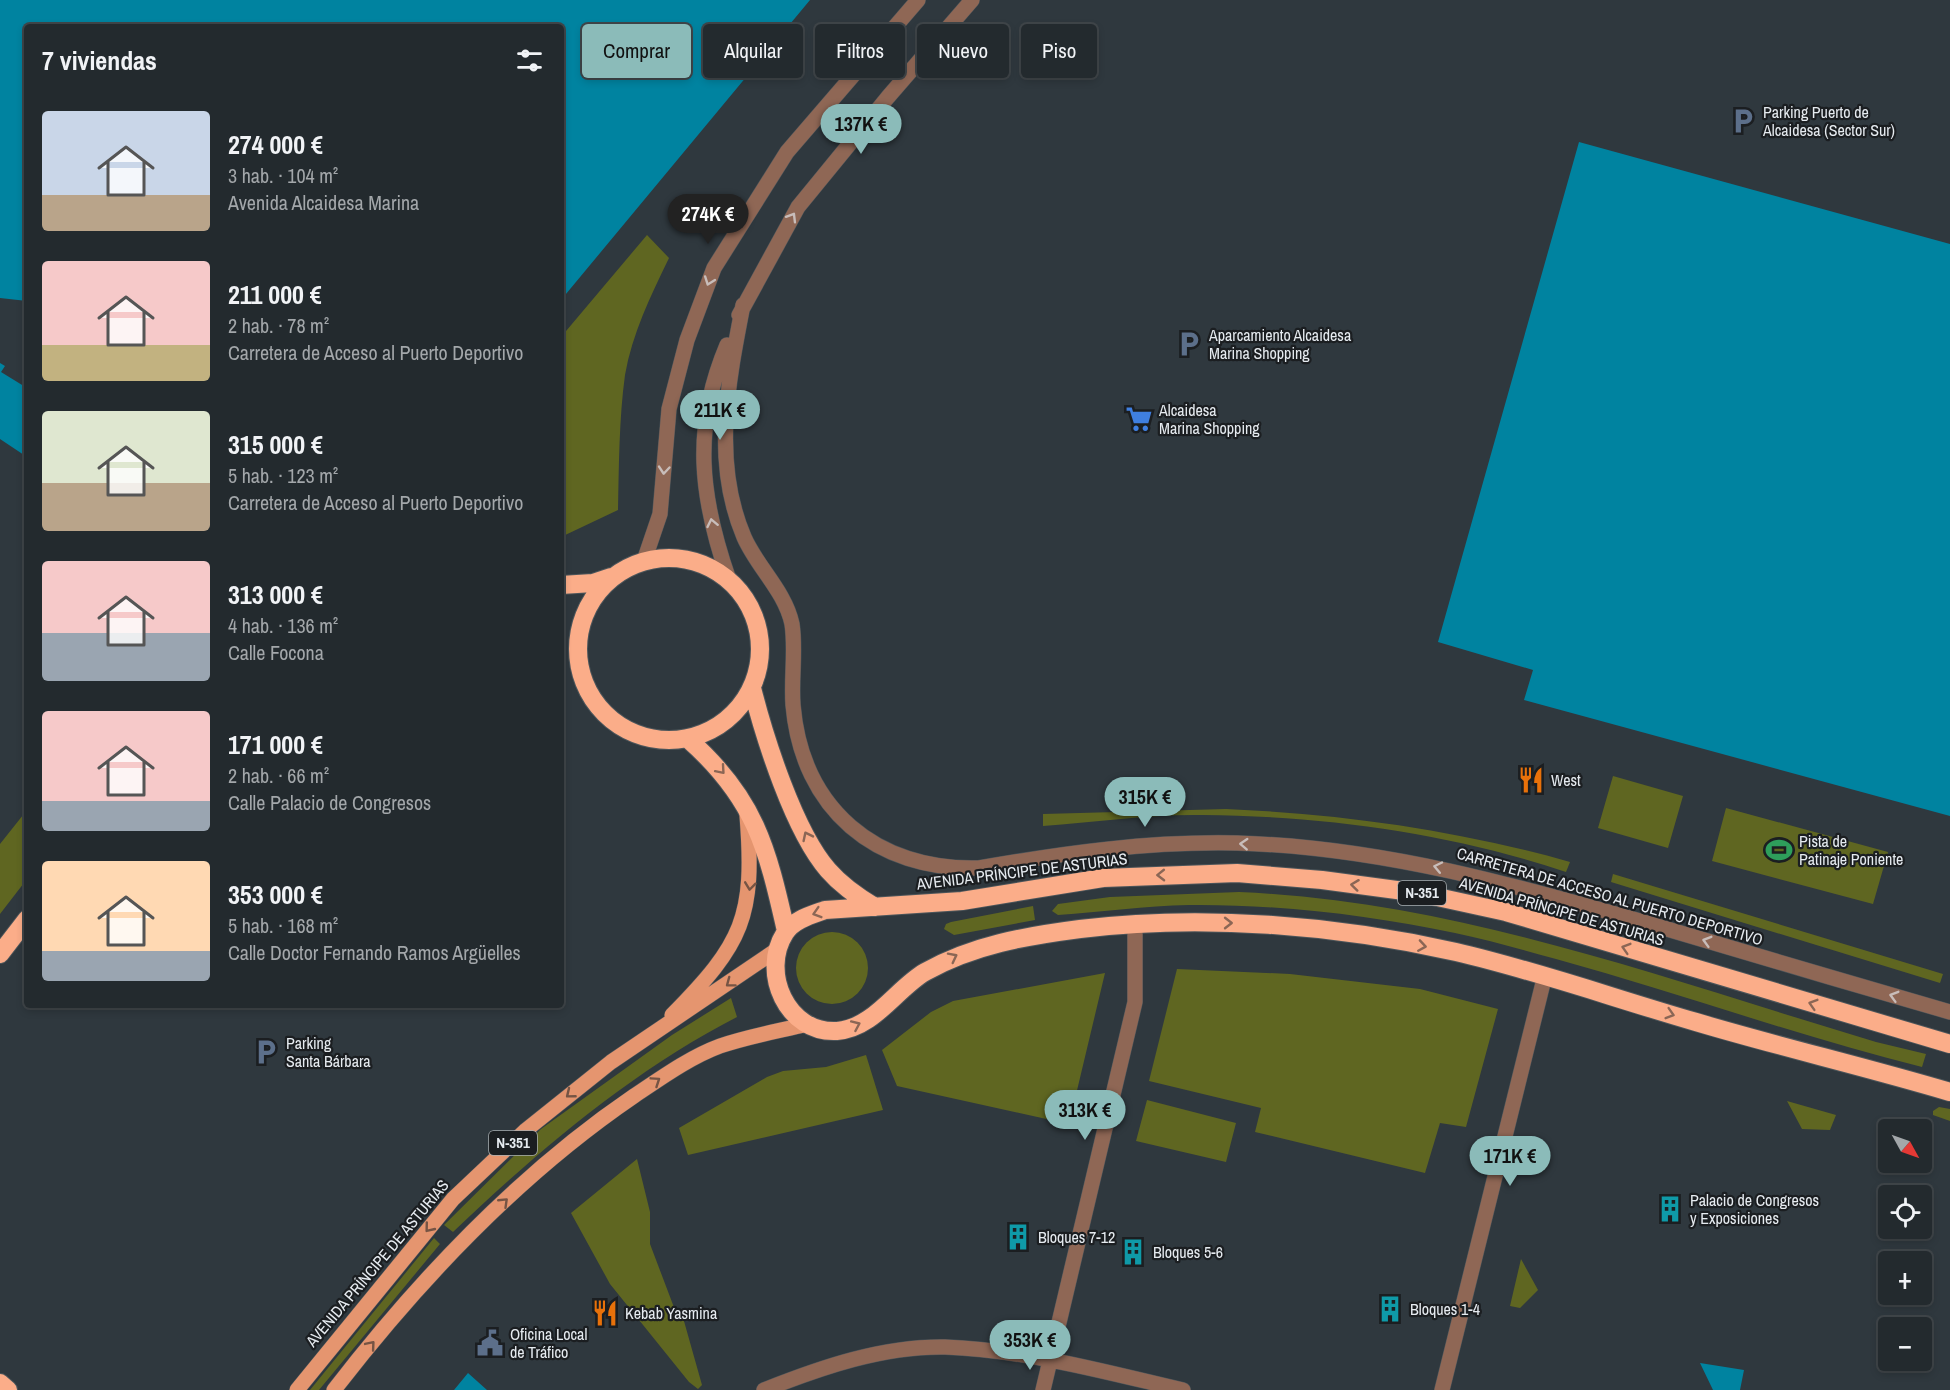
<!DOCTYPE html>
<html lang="es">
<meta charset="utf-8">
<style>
:root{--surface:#232a2e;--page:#2b3236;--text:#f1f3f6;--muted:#a3a7aa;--line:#40464a;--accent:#8bbbb9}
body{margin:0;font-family:"Archivo Narrow",sans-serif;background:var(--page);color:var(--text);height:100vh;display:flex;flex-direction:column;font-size:22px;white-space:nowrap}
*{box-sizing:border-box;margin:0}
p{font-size:20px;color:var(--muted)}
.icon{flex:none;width:33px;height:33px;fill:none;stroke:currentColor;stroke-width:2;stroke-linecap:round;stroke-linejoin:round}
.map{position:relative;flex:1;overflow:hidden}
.drawer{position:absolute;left:24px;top:24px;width:540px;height:984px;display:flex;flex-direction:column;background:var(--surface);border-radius:6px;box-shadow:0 3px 9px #0003,0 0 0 2px var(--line)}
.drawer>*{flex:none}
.banner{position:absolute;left:582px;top:24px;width:570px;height:54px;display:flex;gap:12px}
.needle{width:39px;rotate:130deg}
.fabs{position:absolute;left:1878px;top:1119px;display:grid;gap:12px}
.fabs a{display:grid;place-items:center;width:54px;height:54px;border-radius:6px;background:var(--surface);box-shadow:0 3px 9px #0003,0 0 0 2px var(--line);font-size:30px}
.price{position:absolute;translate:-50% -51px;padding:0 14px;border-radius:21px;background:var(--accent);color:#111;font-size:20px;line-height:39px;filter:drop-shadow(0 2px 3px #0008)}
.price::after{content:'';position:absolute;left:50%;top:36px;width:18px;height:14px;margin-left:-9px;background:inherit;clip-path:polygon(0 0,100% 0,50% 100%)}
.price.current{background:#222;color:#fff}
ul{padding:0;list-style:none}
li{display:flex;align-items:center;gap:18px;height:150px;padding:0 18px}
li span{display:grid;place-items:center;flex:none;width:168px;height:120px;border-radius:6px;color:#555}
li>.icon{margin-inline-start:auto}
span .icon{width:72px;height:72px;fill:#fffc;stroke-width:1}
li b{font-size:26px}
h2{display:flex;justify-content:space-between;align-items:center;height:72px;padding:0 18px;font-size:26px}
.chip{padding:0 21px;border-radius:6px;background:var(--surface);box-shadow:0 3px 9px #0003,0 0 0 2px var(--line);font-size:21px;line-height:54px}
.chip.current{background:var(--accent);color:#111}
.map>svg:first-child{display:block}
.green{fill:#5f6621}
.water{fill:#0083a0}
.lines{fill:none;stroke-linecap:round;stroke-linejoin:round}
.minor-casing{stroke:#4c555a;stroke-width:16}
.major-casing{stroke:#4c555a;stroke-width:16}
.highway-casing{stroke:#4c555a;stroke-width:20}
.minor{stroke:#8f6755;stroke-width:15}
.major{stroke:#e5956f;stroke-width:15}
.highway{stroke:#fbad89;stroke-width:18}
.oneway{stroke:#c8bdba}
.oneway2{stroke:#8b6655}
.oneway3{stroke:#765444}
.labels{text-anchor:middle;stroke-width:4.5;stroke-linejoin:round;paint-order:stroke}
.shield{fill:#1b1e21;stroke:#a9aeb2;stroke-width:1.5}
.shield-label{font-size:15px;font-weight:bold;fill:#e6ebf0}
.poi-label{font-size:16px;fill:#e6ebf0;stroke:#1b1e21;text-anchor:start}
.street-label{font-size:16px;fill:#e6ebf0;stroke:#1b1e21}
</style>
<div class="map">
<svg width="1950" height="1390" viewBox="0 0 1950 1390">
<rect width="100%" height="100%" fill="#2f383e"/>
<path class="green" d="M647 235 669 258C651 295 632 334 625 375 619 419 619 465 618 510L561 537V337Z
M1613 776 1683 796 1668 848 1598 828Z
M1726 808 1888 852 1873 904 1712 861Z
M1226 809C1343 814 1457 830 1570 862L1566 872C1450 833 1325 816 1203 815 1150 814 1096 822 1043 826V814Z
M27 810V879L0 914V844Z
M1613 874 1943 974 1940 983 1611 882Z
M1239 892C1462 902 1665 979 1876 1042L1926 1054 1922 1067C1798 1036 1679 993 1556 959 1523 950 1489 940 1455 933 1369 915 1277 904 1189 905 1145 906 1102 912 1058 915L1052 911 1058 904 1110 897Z
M1033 906 1035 920 954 935 944 929 946 924 951 922Z
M796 968a36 36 0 1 1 72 0a36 36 0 1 1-72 0Z
M1177 969 1290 974 1420 989 1498 1009 1466 1127 1440 1123 1425 1173 1255 1132 1261 1108 1149 1081Z
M1105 973 1069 1124 897 1086 882 1050 931 1012 953 1001Z
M731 998 737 1017C632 1071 538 1151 453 1232L444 1225 541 1129 672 1035Z
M866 1055 883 1110 688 1155 679 1128 767 1077 783 1071 826 1067Z
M1147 1100 1236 1123 1226 1162 1136 1141Z
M1787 1101 1836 1115 1830 1130 1802 1129Z
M1939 1107 1950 1109V1121L1933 1115V1111Z
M637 1159 650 1212V1244L675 1310 682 1314 702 1385 698 1389 689 1382 610 1284 571 1213Z
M434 1238 440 1244 319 1390H310Z
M1521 1259 1538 1290 1520 1308 1510 1306Z"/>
<path class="water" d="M0 0H810L561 300V27H27V301L0 298Z
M1579 142 1950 244V816L1524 700 1533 670 1438 642Z
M0 363 5 366 1 372 27 388V457L0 439Z
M1700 1363 1744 1370 1740 1390H1713Z
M468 1373 487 1390H454Z"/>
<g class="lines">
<g class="minor-casing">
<path id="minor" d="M743 305C728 382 712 462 744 537 757 567 785 591 792 624 796 650 791 678 793 705 802 809 876 871 979 868 1064 853 1150 841 1237 843 1382 847 1519 886 1657 926 1755 955 1852 984 1950 1012
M739 315 798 207 888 97 972 0
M727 345C692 428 700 497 729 580
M644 561 660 514 669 409 687 340 714 268 787 152 918 0
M764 1390C822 1367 883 1346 945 1347 1026 1350 1105 1372 1183 1390
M1043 1390 1135 1002V923
M1442 1390 1545 975"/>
</g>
<g class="major-casing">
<path id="major" d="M672 1015C743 943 755 917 747 816
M297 1390 453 1199 526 1130 611 1062 778 949
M334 1390C419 1280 518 1175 634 1096 661 1078 690 1057 720 1046 749 1036 779 1031 808 1024"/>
</g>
<g class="highway-casing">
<path id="highway" d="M578 649a91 91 0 1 1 182 0a91 91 0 1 1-182 0Z
M561 585 593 583 611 577
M752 688C765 739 794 831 828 870 841 885 858 897 875 907
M688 739C755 798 767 847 786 931
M0 954 27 919
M1950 1044 1506 912 1419 893 1322 880 1237 873 1103 878 962 901 825 910C811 915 793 920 785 933 760 972 787 1034 837 1031 874 1028 896 989 925 972 973 945 1026 936 1080 929 1203 914 1335 925 1456 952 1538 971 1616 999 1696 1022 1780 1047 1866 1067 1950 1092
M0 1383 8 1390"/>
</g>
<use href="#minor" class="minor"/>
<use href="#major" class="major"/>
<use href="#highway" class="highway"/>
</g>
<defs><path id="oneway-chevron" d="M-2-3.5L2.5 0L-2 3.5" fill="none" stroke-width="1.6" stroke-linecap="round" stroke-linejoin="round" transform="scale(1.5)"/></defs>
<g class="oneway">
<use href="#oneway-chevron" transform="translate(792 217) rotate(-59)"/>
<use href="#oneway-chevron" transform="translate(709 281) rotate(110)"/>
<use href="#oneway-chevron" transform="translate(664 470) rotate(95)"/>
<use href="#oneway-chevron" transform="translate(712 523) rotate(-102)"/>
<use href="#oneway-chevron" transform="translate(1244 844) rotate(-177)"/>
<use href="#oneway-chevron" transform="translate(1438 867) rotate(-168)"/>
<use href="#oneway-chevron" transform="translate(1707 941) rotate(-164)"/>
<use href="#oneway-chevron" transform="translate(1894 996) rotate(-164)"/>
</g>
<g class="oneway2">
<use href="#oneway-chevron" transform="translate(721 770) rotate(49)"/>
<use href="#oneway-chevron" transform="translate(807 836) rotate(-116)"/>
<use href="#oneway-chevron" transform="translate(1161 875) rotate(179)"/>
<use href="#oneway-chevron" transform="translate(1355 885) rotate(-173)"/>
<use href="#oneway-chevron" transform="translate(817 913) rotate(163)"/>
<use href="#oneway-chevron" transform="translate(1228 923)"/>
<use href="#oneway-chevron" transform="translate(1422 946) rotate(9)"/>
<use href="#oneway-chevron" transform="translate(1626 948) rotate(-163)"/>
<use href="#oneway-chevron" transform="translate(953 957) rotate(-27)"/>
<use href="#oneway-chevron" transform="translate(1813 1004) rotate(-163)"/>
<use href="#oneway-chevron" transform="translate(1670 1014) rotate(17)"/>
<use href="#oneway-chevron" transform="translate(856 1025) rotate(-24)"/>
</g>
<g class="oneway3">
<use href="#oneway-chevron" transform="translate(750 886) rotate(97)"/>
<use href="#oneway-chevron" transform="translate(730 983) rotate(143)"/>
<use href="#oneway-chevron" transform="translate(656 1081) rotate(-34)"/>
<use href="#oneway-chevron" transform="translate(570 1094) rotate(141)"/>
<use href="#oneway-chevron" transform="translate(504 1202) rotate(-44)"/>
<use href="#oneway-chevron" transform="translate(429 1228) rotate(129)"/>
<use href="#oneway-chevron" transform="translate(371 1345) rotate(-50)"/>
</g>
<defs>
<g id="parking-bare" transform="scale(2.07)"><path d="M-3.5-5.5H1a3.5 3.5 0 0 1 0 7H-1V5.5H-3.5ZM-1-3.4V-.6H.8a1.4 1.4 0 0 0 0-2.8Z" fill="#5c6f8a" stroke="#1b1e21" stroke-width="2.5" paint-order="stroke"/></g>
<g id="supermarket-bare" transform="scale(2.07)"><path d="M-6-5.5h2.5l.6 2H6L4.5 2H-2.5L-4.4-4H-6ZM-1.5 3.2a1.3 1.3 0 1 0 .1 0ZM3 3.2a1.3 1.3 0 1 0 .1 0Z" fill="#3f7fe0" stroke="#1b1e21" stroke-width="2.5" paint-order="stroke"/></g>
<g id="restaurant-bare" transform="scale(2.07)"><path d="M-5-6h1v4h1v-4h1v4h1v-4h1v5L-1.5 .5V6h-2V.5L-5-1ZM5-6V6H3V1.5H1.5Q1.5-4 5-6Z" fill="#e8710a" stroke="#1b1e21" stroke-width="2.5" paint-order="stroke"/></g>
<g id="stadium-bare" transform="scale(2.07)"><path d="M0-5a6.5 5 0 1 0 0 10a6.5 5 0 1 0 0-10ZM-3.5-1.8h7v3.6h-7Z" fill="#2e9e5b" stroke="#1b1e21" stroke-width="2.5" paint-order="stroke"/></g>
<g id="building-bare" transform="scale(2.07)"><path d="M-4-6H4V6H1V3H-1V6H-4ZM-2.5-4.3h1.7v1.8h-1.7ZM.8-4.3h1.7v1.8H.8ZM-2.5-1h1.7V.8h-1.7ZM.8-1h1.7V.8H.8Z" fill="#0f9aa8" stroke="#1b1e21" stroke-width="2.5" paint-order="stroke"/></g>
<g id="civic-bare" transform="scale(2.07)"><path d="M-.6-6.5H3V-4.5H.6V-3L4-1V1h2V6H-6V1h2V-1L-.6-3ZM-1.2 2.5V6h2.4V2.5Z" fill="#5c6f8a" stroke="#1b1e21" stroke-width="2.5" paint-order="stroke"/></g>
</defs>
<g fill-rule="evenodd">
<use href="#parking-bare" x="1743" y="121"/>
<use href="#parking-bare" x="1189" y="344"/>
<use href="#supermarket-bare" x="1139" y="419"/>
<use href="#restaurant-bare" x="1531" y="780"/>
<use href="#stadium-bare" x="1779" y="850"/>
<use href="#parking-bare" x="266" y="1052"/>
<use href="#building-bare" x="1670" y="1209"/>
<use href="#building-bare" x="1018" y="1237"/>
<use href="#building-bare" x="1133" y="1252"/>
<use href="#building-bare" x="1390" y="1309"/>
<use href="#restaurant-bare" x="605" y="1313"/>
<use href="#civic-bare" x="490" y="1343"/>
</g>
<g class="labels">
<g class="shield">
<rect x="1398" y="881" width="48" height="24" rx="4.5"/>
<rect x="489" y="1131" width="48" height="24" rx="4.5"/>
</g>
<g class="shield-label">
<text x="1422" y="898">N-351</text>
<text x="513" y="1148">N-351</text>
</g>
<g class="poi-label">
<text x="1763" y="118">Parking Puerto de<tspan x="1763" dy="18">Alcaidesa (Sector Sur)</tspan></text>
<text x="1209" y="341">Aparcamiento Alcaidesa<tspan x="1209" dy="18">Marina Shopping</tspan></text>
<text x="1159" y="416">Alcaidesa<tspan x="1159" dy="18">Marina Shopping</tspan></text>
<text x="1551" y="786">West</text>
<text x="1799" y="847">Pista de<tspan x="1799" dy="18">Patinaje Poniente</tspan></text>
<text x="286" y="1049">Parking<tspan x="286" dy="18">Santa Bárbara</tspan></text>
<text x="1690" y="1206">Palacio de Congresos<tspan x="1690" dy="18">y Exposiciones</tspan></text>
<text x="1038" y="1243">Bloques 7-12</text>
<text x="1153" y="1258">Bloques 5-6</text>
<text x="1410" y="1315">Bloques 1-4</text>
<text x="625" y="1319">Kebab Yasmina</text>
<text x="510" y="1340">Oficina Local<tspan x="510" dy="18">de Tráfico</tspan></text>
</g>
<g class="street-label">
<text transform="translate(1022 871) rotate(-7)" y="6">AVENIDA PRÍNCIPE DE ASTURIAS</text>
<text transform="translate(1610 896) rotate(16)" y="6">CARRETERA DE ACCESO AL PUERTO DEPORTIVO</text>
<text transform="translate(1562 911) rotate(16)" y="6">AVENIDA PRÍNCIPE DE ASTURIAS</text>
<text transform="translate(377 1263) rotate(-50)" y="6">AVENIDA PRÍNCIPE DE ASTURIAS</text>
</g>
</g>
</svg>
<div class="fabs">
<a><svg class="needle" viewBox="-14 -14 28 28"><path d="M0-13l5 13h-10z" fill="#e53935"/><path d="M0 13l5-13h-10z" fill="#a3a7aa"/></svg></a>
<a><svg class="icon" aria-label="locate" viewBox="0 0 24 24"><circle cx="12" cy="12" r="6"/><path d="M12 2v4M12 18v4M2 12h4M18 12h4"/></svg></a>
<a>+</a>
<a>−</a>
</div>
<b class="price" style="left:861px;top:155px">137K €</b>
<b class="price current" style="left:708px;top:245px">274K €</b>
<b class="price" style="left:720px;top:441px">211K €</b>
<b class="price" style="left:1145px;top:828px">315K €</b>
<b class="price" style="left:1085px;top:1141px">313K €</b>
<b class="price" style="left:1510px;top:1187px">171K €</b>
<b class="price" style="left:1030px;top:1371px">353K €</b>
<div class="banner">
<a class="chip current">Comprar</a>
<a class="chip">Alquilar</a>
<a class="chip">Filtros</a>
<a class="chip">Nuevo</a>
<a class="chip">Piso</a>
</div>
<section class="drawer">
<h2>7 viviendas<svg class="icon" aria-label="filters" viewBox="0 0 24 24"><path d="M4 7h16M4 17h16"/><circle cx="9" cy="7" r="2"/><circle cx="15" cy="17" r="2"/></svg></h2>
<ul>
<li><span style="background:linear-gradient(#c9d6e8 70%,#b9a48a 0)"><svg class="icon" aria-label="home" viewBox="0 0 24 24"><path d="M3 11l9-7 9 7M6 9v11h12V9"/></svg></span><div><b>274 000 €</b><p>3 hab. · 104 m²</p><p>Avenida Alcaidesa Marina</p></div></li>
<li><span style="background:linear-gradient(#f6c9c9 70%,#c2b280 0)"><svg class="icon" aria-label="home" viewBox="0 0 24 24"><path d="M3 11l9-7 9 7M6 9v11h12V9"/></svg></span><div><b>211 000 €</b><p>2 hab. · 78 m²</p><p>Carretera de Acceso al Puerto Deportivo</p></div></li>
<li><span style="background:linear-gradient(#dfe7d0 60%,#b9a48a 0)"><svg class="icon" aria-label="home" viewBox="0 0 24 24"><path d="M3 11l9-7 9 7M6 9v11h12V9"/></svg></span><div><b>315 000 €</b><p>5 hab. · 123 m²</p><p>Carretera de Acceso al Puerto Deportivo</p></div></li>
<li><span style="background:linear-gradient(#f6c9c9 60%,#9aa5b1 0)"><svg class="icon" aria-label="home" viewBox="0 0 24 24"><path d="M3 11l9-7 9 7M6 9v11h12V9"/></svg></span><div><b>313 000 €</b><p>4 hab. · 136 m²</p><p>Calle Focona</p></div></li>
<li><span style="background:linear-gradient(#f6c9c9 75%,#9aa5b1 0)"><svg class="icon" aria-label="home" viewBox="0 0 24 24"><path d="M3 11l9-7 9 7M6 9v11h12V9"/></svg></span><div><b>171 000 €</b><p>2 hab. · 66 m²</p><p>Calle Palacio de Congresos</p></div></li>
<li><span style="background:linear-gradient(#ffd9b3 75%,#9aa5b1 0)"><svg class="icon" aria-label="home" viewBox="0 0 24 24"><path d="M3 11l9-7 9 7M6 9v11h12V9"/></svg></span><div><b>353 000 €</b><p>5 hab. · 168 m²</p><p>Calle Doctor Fernando Ramos Argüelles</p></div></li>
</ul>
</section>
</div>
